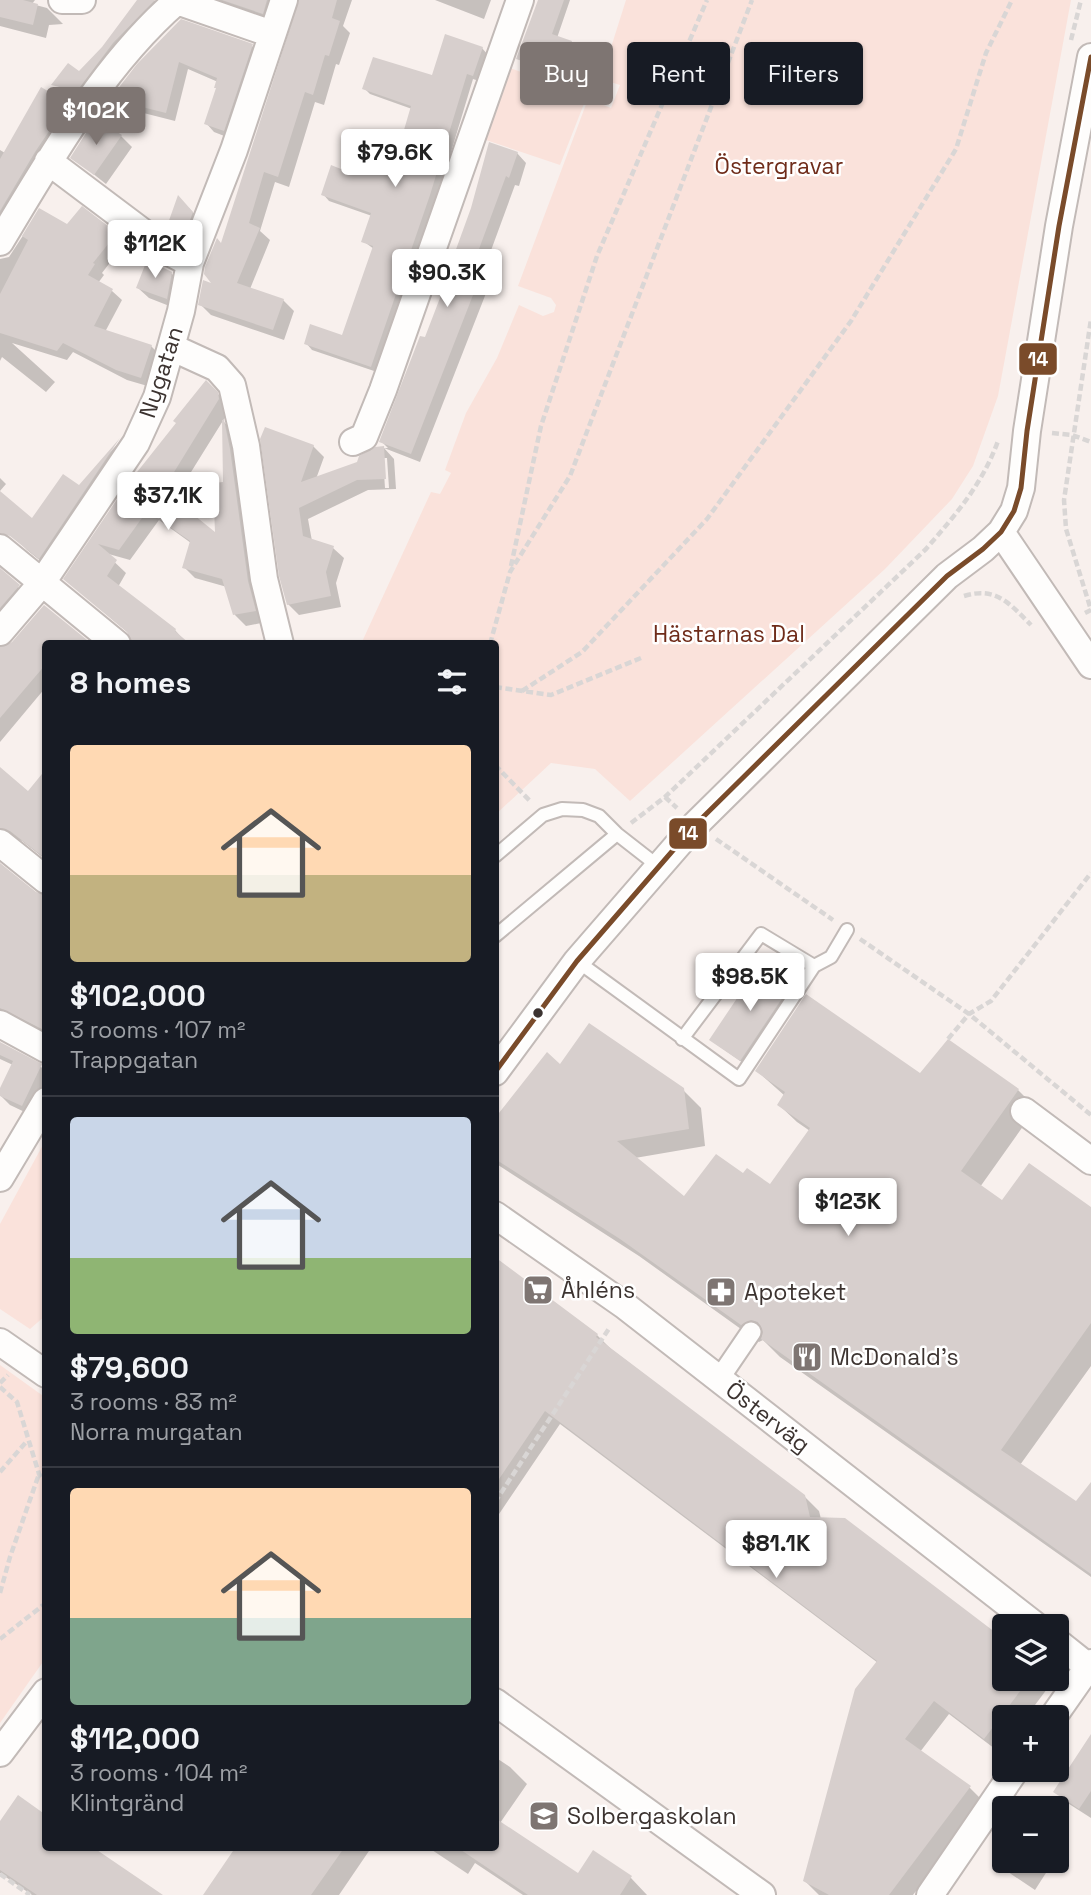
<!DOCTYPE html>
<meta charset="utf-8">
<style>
:root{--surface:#171b24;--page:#20242c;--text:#f1f3f6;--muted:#9ea1a6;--line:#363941;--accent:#7e7572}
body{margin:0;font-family:"Space Grotesk",sans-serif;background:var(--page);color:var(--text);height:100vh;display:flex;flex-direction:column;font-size:26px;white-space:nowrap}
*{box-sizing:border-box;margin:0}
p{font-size:23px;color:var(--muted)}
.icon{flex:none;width:38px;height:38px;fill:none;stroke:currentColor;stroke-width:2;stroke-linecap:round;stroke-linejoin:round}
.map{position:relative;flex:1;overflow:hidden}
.panel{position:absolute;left:42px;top:640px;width:457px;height:1211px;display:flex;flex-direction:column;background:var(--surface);border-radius:7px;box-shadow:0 2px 5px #0004}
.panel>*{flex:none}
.guide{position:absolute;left:520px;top:42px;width:466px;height:63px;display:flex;gap:14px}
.tools{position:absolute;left:992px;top:1614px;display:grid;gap:14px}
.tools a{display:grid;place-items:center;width:77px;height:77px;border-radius:7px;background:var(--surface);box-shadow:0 2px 5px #0004;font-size:35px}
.price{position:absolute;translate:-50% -60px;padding:0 16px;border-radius:7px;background:#fff;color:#222;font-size:23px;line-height:46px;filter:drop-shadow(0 2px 4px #0008)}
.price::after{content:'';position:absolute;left:50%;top:42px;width:21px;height:16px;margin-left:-10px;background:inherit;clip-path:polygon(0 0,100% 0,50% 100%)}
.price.selected{background:var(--accent);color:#fff}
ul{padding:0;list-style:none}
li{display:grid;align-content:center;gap:14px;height:371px;padding:0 28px}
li+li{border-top:2px solid var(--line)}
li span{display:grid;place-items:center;height:217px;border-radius:7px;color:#555}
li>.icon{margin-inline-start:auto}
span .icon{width:126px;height:126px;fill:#fffc;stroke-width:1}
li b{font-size:30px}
h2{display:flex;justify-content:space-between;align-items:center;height:84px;padding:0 28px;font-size:30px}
.chip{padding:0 24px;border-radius:7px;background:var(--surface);box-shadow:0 2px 5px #0004;font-size:24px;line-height:63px}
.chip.selected{background:var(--accent);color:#fff}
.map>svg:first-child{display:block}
.green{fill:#fae2db}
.shadow{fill:#0003;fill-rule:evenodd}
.building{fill:#d7cfcd}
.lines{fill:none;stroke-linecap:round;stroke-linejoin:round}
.service-casing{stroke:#c2bab7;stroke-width:16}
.pedestrian-casing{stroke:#c2bab7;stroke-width:23}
.minor-casing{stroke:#c2bab7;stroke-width:30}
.path{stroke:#d9d6d5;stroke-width:4.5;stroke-dasharray:7 3.5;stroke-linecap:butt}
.service{stroke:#fefdfc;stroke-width:12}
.pedestrian{stroke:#fefdfc;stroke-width:19}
.minor{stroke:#fefdfc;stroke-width:26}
.bus-1-casing{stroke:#fff;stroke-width:10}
.bus-1{stroke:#7a4b2a;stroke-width:5}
.bus-dot{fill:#3c3330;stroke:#fff;stroke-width:2.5}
.labels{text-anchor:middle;stroke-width:5;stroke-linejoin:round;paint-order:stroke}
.park-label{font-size:23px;fill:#6f2c1a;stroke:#fff}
.street-label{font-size:23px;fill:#3c3330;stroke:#fff}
.poi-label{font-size:23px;fill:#3c3330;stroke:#fff;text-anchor:start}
.line-badge{stroke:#fff;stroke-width:2.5}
.badge-label{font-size:19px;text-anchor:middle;font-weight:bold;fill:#fff}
</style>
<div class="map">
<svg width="1091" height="1895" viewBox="0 0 1091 1895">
<rect width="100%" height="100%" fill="#f8f0ed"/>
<path class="green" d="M626 0H1071L998 396 973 466 952 499 885 569 630 801 595 769 551 763 495 815V644H361L431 492 440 494 451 473 445 470 466 413 497 358 519 305 543 316 554 312 556 305 551 298 518 286 588 99 611 108 620 85 601 79Z
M510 68 587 96 560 165 486 140Z
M45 1141V1316L30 1329 0 1309V1224Z
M0 1365 46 1398 45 1659 0 1723Z"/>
<path class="shadow" d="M0 0H35L32 4 47 8 63 24 49 25 46 38 0 26Z
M139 0H154L164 10 82 99 72 89Z
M207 0H275L271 21Z
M306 0H352L343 26 350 33 339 65 336 64 324 105 315 102 289 187 275 182 260 231 270 240 250 289 283 300 294 311 284 340 211 315 200 304 217 287 222 246Z
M435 0H491L484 19Z
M540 0H570L557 38 571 43 576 48 570 66 556 61 552 73 523 63 518 58Z
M252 46 260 54 232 139 214 132 206 123 218 89V82L188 69 175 121 120 107 112 99 138 65Z
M482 48 488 55 479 81 473 79 436 202 377 372 312 350 306 343 343 337 374 249 363 241 372 216 329 201 323 194 347 173 395 166 412 109 370 94 364 88 433 77Z
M41 90 67 105 76 114 0 236V150L5 153Z
M96 122 121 136 132 147 106 184 72 157Z
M517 153 526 163 519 186 515 185 482 275 490 283 420 462 384 448 394 459 396 489 368 490 308 519 312 541 333 548 344 558 336 583 341 607 299 615 288 604 262 439 313 446 324 457 316 479 359 463 376 448H388L381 441 426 339 450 278 473 208ZM383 458H387L389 488H385Z
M189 208 203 224 193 250 168 229Z
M39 211 68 226 116 234 125 243 102 273 104 275 98 283 112 291 122 300 105 332 151 346 161 356 151 387 127 380 73 352 67 360 12 343 55 382 46 392 2 357 0 361V259L9 257Z
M171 273 182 284 177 309 149 298 138 288Z
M218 394 228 405 229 411 173 501 217 536 225 484 224 422 234 432 266 622 246 626 235 615 227 587 195 578 184 567 191 543 159 520 130 560 105 553 126 573 118 587 175 630 187 644H134L132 636 65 579Z
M121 440 128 448 48 567 27 550 0 522V493L32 520 79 487Z
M0 478 6 484 0 491Z
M0 571 29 597 0 631Z
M44 607 89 644H46V687L0 742V649L13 644Z
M0 768 28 793 46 772V860L22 841 14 838 0 843Z
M0 865 42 897H46V1034L0 1024Z
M790 986 795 991 746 1065 716 1044Z
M949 1041 1018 1090 1036 1108 980 1187 1002 1202 1091 1209V1366L1020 1465 1076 1504 1091 1484V1577L780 1357 763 1340 759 1342 639 1256 495 1163V1121L561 1067 683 1090 701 1108 705 1146 635 1158 685 1198 744 1176 771 1186 810 1131 797 1122 779 1105 785 1096 757 1071 920 1075Z
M0 1044 46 1070V1090L33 1116 10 1105 0 1095 13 1065 0 1059Z
M495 1260 597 1335 611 1349 804 1496 819 1511 821 1519 844 1520 1004 1641V1678H1050L1053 1681 1026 1717H1004V1745L999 1752 949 1714 920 1752 970 1788 984 1802 913 1895H819L805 1881 878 1663 560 1424 495 1520Z
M1091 1752V1818L1066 1802 1055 1791Z
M495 1757 510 1767 527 1784 500 1823 578 1875 593 1852 631 1878 647 1895H523L475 1863 468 1874 429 1848H495Z
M0 1824 46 1848H91L160 1895H32L0 1873Z
M237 1848H371L339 1895H205Z
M1004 1857V1860L1053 1862 1035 1890 1011 1874 1000 1864Z"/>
<path class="building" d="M0 0H23L38 4 33 25 0 17Z
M137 0H155L113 43 77 91 51 85 68 63 79 71 102 47Z
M222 0H267L263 14Z
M299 0H337L332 18 340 21 329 56 325 55 313 95 305 92 278 177 264 172 249 223 260 228 237 283 284 299 273 330 198 305 203 280 211 283 204 274 205 267 217 238 221 243Z
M538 0H564L552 34 572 41 565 62 551 57 547 69 516 59Z
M181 19 253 44 224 131 204 124 216 88H214L217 78 179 62 166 113 110 99 137 64Z
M445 34 483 47 473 76 467 74 430 195 371 367 304 344 310 324 342 335 373 246 361 242 371 213 321 195 331 165 346 171 356 148 394 164 411 106 362 89 373 57 432 75Z
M41 87 68 103 35 152 0 211V159Z
M95 119 122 135 94 175 70 158Z
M489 142 518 152 509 178 506 176 472 268 482 272 411 454 379 442 420 336 425 337 448 277H446L471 208Z
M178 195 193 212 182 241 166 229Z
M82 206 117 233 93 263 95 264 88 275 113 289 94 326 152 345 141 378 116 370 63 343 57 351 0 333V294L28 240 22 236 39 208 67 224Z
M147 260 172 272 167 299 136 288Z
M206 380 218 392 219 399 163 490 215 532 213 483 223 482 222 420H224L230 449 248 581 256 611 233 615 222 579 182 568 190 541 147 511 119 550 98 544 117 560 107 576 176 629 175 631 190 644H132L127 632 63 579 126 486 176 423 173 421Z
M265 427 314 445 301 482 357 462 359 456 375 447 384 446 386 479 357 480 299 508 303 536 334 546 326 572 331 596 287 605 279 576 260 439Z
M120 438 39 559 10 536 0 533V491L32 518 63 474 79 485Z
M0 568 20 585 0 608Z
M44 605 92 644H46V664L0 718V647L12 642Z
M0 767 28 791 46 769V859L10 831 0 828Z
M0 863 36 892 46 895V1031L0 1008Z
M760 964 791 985 740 1061 709 1040Z
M806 994 920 1073 948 1039 1019 1089 961 1171 1002 1200 1029 1163 1091 1207V1323L1001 1450 1076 1501 1091 1482V1574L761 1339 763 1332 758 1322 751 1320 741 1325 620 1239 495 1159V1118L547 1052 560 1064 589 1023 684 1088 689 1129 617 1141 684 1196 716 1154 743 1173 747 1168 770 1184 810 1128 777 1105 785 1092 755 1071Z
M0 1042 42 1064 22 1106 0 1096V1088L13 1061 0 1055Z
M495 1257 598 1334 596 1337 805 1495 810 1517 845 1518 1004 1639V1678H1030L984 1739 934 1701 905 1739 971 1786 889 1895H829L803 1881 855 1689 877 1661 545 1411 495 1485Z
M1091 1734V1791L1079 1809 1053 1792Z
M18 1795 46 1815V1848H94L163 1895H37L0 1870V1821Z
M495 1818 578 1873 593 1850 632 1876 620 1895H528L458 1848H495Z
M235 1848H344L311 1895H203Z"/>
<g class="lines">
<g class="service-casing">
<path id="service" d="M495 856 543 815 562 809 583 810 599 816 617 834 658 866
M495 936 617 834
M577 961 739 1079 814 966 831 957 847 930
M682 1039 761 934 814 966"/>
</g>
<g class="pedestrian-casing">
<path id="pedestrian" d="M719 1379 751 1332"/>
</g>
<g class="minor-casing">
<path id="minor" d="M62 0H82
M48 161 169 252 190 263
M0 242C50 159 103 65 177 1L272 34
M171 347 217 368 232 385 246 446 264 579 280 644
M353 442 364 437 383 390 520 0
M1001 532 1091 665
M0 548 117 644
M0 632 41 584 136 443 157 397 181 311 190 263 234 150 284 0
M0 843 46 880
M0 1024 46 1049
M495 1072 577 961 695 825 947 576 983 549 1001 532 1014 511 1021 488 1027 431 1059 226 1091 57
M1024 1111 1091 1161
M0 1178 46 1101
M495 1215 624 1305 1036 1626
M0 1342 46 1374
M1057 1642 1091 1669
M495 1702 762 1895
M1053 1717 1091 1663
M0 1753 46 1692
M930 1895 1016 1769"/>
</g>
<path class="path" d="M1071 40 1081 0
M1052 433 1072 435 1091 442
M511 566 541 426 597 256 707 0
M964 596C996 586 1010 604 1031 625
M1085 613 1091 610 1066 529 1064 500 1091 319
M490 644 510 572 570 476 752 0
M495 687 551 695 641 658
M522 691 582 652 707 519 851 321 956 149 986 53 1012 0
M495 765 531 802
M665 797 677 808
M631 823 665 797 926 549C956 514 982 485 998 441
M716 839 833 920
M860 939 969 1014 1091 1115
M948 1039 969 1014 991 1001 1091 873
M0 1383 8 1375
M0 1387 17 1402 39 1474 46 1482
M0 1472 27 1441
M495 1502 610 1327
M0 1593 10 1557 39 1474
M0 1639 46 1603
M0 1874 30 1895"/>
<use href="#service" class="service"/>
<use href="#pedestrian" class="pedestrian"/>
<use href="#minor" class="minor"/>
<g class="bus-1-casing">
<path id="bus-1" d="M495 1072 577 961 695 825 947 576 983 549 1001 532 1014 511 1021 488 1027 431 1059 226 1091 57"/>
</g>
<use href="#bus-1" class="bus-1"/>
</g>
<defs>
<g id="supermarket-square" transform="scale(1.575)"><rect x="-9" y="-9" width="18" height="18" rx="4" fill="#7e7572" stroke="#fff"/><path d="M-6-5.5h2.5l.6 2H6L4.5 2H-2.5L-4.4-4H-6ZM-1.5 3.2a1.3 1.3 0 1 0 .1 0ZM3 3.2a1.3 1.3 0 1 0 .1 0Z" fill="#fff"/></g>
<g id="pharmacy-square" transform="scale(1.575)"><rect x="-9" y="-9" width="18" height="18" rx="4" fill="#7e7572" stroke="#fff"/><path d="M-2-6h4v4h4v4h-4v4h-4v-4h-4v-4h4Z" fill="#fff"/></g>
<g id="restaurant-square" transform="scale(1.575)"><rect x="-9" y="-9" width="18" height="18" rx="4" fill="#7e7572" stroke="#fff"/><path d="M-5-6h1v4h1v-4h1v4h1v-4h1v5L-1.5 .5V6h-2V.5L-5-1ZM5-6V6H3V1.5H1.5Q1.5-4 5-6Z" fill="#fff"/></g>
<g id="school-square" transform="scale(1.575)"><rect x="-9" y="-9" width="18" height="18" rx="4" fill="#7e7572" stroke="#fff"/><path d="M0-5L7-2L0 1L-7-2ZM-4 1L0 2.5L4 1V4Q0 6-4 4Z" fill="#fff"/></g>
</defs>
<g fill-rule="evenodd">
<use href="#supermarket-square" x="538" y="1290"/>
<use href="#pharmacy-square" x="721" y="1292"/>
<use href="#restaurant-square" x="807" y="1357"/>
<use href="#school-square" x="544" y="1816"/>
</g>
<circle class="bus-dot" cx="538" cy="1013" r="6"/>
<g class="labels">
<g class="park-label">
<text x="779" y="174">Östergravar</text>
<text x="729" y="642">Hästarnas Dal</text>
</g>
<g class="street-label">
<text transform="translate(161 372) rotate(-72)" y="8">Nygatan</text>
<text transform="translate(768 1417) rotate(38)" y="8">Österväg</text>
</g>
<g class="poi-label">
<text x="561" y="1298">Åhléns</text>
<text x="744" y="1300">Apoteket</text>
<text x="830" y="1365">McDonald's</text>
<text x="567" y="1824">Solbergaskolan</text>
</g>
</g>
<g class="line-badge">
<rect x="1018" y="342" width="40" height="34" rx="7" fill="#7a4b2a"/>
<rect x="668" y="817" width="40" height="33" rx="7" fill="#7a4b2a"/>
</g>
<g class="badge-label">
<text x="1038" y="366">14</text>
<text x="688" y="840">14</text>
</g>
</svg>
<div class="tools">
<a><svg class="icon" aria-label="layers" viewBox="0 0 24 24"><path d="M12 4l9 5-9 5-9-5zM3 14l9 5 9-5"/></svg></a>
<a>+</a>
<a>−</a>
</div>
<b class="price selected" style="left:96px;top:147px">$102K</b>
<b class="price" style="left:395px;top:189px">$79.6K</b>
<b class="price" style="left:155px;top:280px">$112K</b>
<b class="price" style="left:447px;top:309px">$90.3K</b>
<b class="price" style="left:168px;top:532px">$37.1K</b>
<b class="price" style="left:750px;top:1013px">$98.5K</b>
<b class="price" style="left:848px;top:1238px">$123K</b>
<b class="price" style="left:776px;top:1580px">$81.1K</b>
<div class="guide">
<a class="chip selected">Buy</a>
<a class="chip">Rent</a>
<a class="chip">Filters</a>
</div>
<section class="panel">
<h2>8 homes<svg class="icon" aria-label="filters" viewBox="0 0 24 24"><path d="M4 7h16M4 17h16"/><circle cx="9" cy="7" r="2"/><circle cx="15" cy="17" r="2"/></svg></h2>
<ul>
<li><span style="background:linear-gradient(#ffd9b3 60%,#c2b280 0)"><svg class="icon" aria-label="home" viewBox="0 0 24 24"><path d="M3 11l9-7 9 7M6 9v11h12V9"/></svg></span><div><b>$102,000</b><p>3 rooms · 107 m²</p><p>Trappgatan</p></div></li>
<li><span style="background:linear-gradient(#c9d6e8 65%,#8fb573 0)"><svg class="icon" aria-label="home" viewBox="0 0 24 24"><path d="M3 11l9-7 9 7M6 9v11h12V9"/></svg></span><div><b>$79,600</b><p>3 rooms · 83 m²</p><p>Norra murgatan</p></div></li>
<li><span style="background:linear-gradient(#ffd9b3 60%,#7fa58c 0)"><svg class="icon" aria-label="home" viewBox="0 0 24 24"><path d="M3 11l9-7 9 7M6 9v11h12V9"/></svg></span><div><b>$112,000</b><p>3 rooms · 104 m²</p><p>Klintgränd</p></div></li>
</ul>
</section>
</div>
